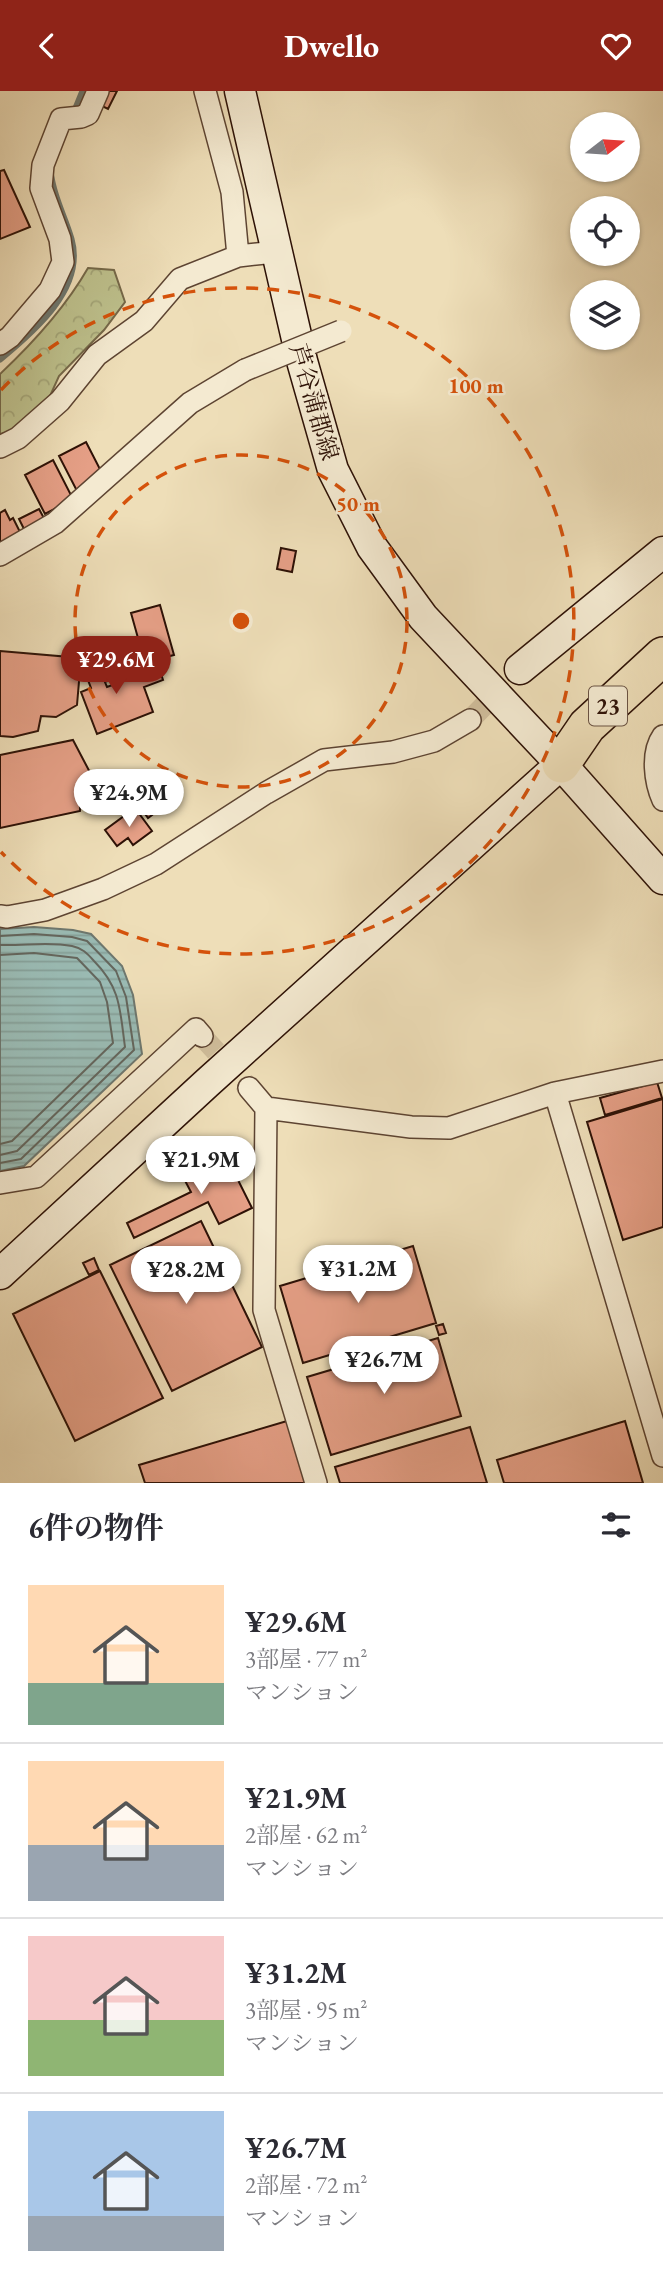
<!DOCTYPE html>
<html lang="ja">
<meta charset="utf-8">
<style>
:root{--surface:#fff;--page:#f7f7f7;--text:#2b2b33;--muted:#7c7c81;--line:#e1e1e2;--accent:#8f2418}
body{margin:0;font-family:"EB Garamond","Noto Serif JP",serif;background:var(--page);color:var(--text);height:100vh;display:flex;flex-direction:column;font-size:26px;white-space:nowrap}
*{box-sizing:border-box;margin:0}
p{font-size:23px;color:var(--muted)}
.icon{flex:none;width:38px;height:38px;fill:none;stroke:currentColor;stroke-width:2;stroke-linecap:round;stroke-linejoin:round}
.map{position:relative;height:1392px;overflow:hidden}
.details{display:flex;flex-direction:column;background:var(--surface);flex:1}
.details>*{flex:none}
.needle{width:46px;rotate:73deg}
.tools{position:absolute;left:570px;top:21px;display:grid;gap:14px}
.tools a{display:grid;place-items:center;width:70px;height:70px;border-radius:50%;background:var(--surface);box-shadow:0 2px 5px #0004;font-size:35px}
.price{position:absolute;translate:-50% -60px;padding:0 16px;border-radius:24px;background:#fff;color:#222;font-size:23px;line-height:46px;filter:drop-shadow(0 2px 4px #0008)}
.price::after{content:'';position:absolute;left:50%;top:42px;width:21px;height:16px;margin-left:-10px;background:inherit;clip-path:polygon(0 0,100% 0,50% 100%)}
.price.on{background:var(--accent);color:#fff}
ul{padding:0;list-style:none}
li{display:flex;align-items:center;gap:21px;height:175px;padding:0 28px}
li+li{border-top:2px solid var(--line)}
li span{display:grid;place-items:center;flex:none;width:196px;height:140px;border-radius:0px;color:#555}
li>.icon{margin-inline-start:auto}
span .icon{width:84px;height:84px;fill:#fffc;stroke-width:1}
li b{font-size:30px}
h2{display:flex;justify-content:space-between;align-items:center;height:84px;padding:0 28px;font-size:30px}
header{display:flex;justify-content:space-between;align-items:center;height:91px;padding:0 28px;background:var(--accent);color:#fff;font-size:32px;font-weight:700}
.map>svg:first-child{display:block}
.forest{fill:url(#forest-crowns);stroke:#756849;stroke-width:2}
.water{fill:url(#water-rules);stroke:#6e776e;stroke-width:2}
.lines{fill:none;stroke-linecap:round;stroke-linejoin:round}
.shore{stroke:#64665d;stroke-width:2}
.stream{stroke:#6e776e;stroke-width:7}
.building{fill:#e59f86;stroke:#2d1106;stroke-width:2}
.street-tunnel{stroke:#d1bf9d;stroke-width:21;stroke-dasharray:21 10;stroke-linecap:butt}
.street-casing{stroke:#5d4432;stroke-width:24}
.secondary-casing{stroke:#2d1106;stroke-width:33}
.highway-casing{stroke:#2d1106;stroke-width:40}
.street{stroke:#f4ead1;stroke-width:21}
.secondary{stroke:#f4ead1;stroke-width:30}
.highway{stroke:#eedeb8;stroke-width:37}
.street-bridge-casing{stroke:#5d4432;stroke-width:24;stroke-linecap:butt}
.street-bridge{stroke:#f4ead1;stroke-width:21}
.ring{fill:none;stroke:#d5520b;stroke-width:3.5;stroke-dasharray:12 9}
.labels{text-anchor:middle;stroke-width:5;stroke-linejoin:round;paint-order:stroke}
.shield{fill:#f4ead1;stroke:#695243;stroke-width:2}
.shield-label{font-size:23px;font-weight:bold;fill:#2d1106}
.street-label{font-size:24px;fill:#2d1106;stroke:#f4ead1}
.centre{fill:#d5520b;stroke:#f4ead1;stroke-width:3.5}
.ring-label{font-size:21px;text-anchor:middle;font-weight:bold;fill:#d5520b;stroke:#f4ead1;stroke-width:5;stroke-linejoin:round;paint-order:stroke}
</style>
<header><svg class="icon" aria-label="back" viewBox="0 0 24 24"><path d="M15 5l-7 7 7 7"/></svg>Dwello<svg class="icon" aria-label="heart" viewBox="0 0 24 24"><path d="M12 20l-8-8c-3-5 5-10 8-4 3-6 11-1 8 4z"/></svg></header>
<div class="map">
<svg width="663" height="1392" viewBox="0 0 663 1392">
<defs>
<pattern id="forest-crowns" width="20" height="18" patternUnits="userSpaceOnUse" patternTransform="scale(1.75)"><rect width="20" height="18" fill="#bdc08c"/><path d="M2 6a3 3 0 1 1 6 0M12 15a3 3 0 1 1 6 0" fill="none" stroke="#a3a477"/></pattern>
<pattern id="water-rules" width="6" height="5" patternUnits="userSpaceOnUse" patternTransform="scale(1.75)"><rect width="6" height="5" fill="#9abbb4"/><path d="M0 2.5h6" fill="none" stroke="#85a099"/></pattern>
</defs>
<rect width="100%" height="100%" fill="#eedeb8"/>
<filter id="stains"><feTurbulence type="fractalNoise" baseFrequency=".00286" numOctaves="4"/><feColorMatrix values="0 0 0 0 .2 0 0 0 0 .09 0 0 0 0 .02 0 0 0 .5 -.17"/></filter>
<radialGradient id="worn" r=".72"><stop offset=".6" stop-color="#630" stop-opacity="0"/><stop offset="1" stop-color="#630" stop-opacity=".3"/></radialGradient>
<path class="forest" d="M88 177 114 179 125 211 104 239 59 285 45 316 18 339 0 343V283C33 252 65 217 88 177Z"/>
<path class="water" d="M34 836 73 839 91 843 122 875 133 904 142 963 24 1075 0 1080V838Z"/>
<g class="lines">
<path class="shore" d="M0 845 34 843 72 846 87 850 116 880 126 906 134 959 21 1068 0 1072
M0 854C24 855 48 850 72 855 82 857 87 862 94 870 121 897 120 920 125 956L17 1060 0 1064
M0 864 34 862 77 867 100 891 107 911 113 952 12 1050 0 1053"/>
<path class="stream" d="M74 22 83 0
M0 268C34 240 85 197 71 148 65 127 54 107 51 86"/>
</g>
<path class="building" d="M101 0H117L108 18 96 12Z
M4 79 30 136 0 148V80Z
M86 351 104 386 77 400 59 365Z
M53 369 73 408 45 423 25 384Z
M39 418 46 431 26 442 19 428Z
M5 419 10 429 13 427 21 443 0 454V422Z
M281 457 296 460 292 481 277 478Z
M160 514 174 564 142 572 135 548 138 547 131 522Z
M0 560 81 567 77 614 56 626 41 625 38 640 13 646 0 645Z
M109 566 117 586 105 591 107 596 143 583 144 586 160 580 163 589 144 596 153 621 97 643 81 601 91 597 83 576Z
M73 649 95 691 80 700V720L0 737V664Z
M135 717 152 740 133 754 128 747 117 755 105 739Z
M147 717 152 724 148 727 143 720Z
M657 991 662 1007 605 1024 600 1007Z
M663 1008V1136L623 1149 587 1031Z
M224 1061 252 1117 219 1133 208 1111 134 1147 127 1132 191 1101 181 1082Z
M201 1130 262 1256 172 1300 110 1174Z
M413 1155 436 1232 303 1272 280 1195Z
M94 1167 99 1179 89 1184 83 1172Z
M100 1180 163 1307 75 1350 13 1223Z
M443 1233 446 1242 439 1244 436 1235Z
M438 1247 461 1325 331 1364 307 1286Z
M287 1330 306 1392H145L139 1374Z
M625 1330 643 1392H504L497 1369Z
M470 1336 487 1392H340L335 1376Z"/>
<g class="lines">
<path class="street-tunnel" d="M470 629 520 578
M202 945 249 997"/>
<g class="street-casing">
<path id="street" d="M205 0 232 101 238 165
M0 253 10 246 50 199 63 171 60 148 41 97 43 74 61 28 81 26 88 23 98 0
M0 356 18 347 60 310 97 264 144 230 180 188 238 165 275 161
M0 464 55 432 190 312 245 279
M663 645C651 662 655 691 663 709
M0 825 7 826 45 819 103 798 156 773 266 702 324 669 393 661 434 650 470 629
M249 997 266 1017 411 1036 449 1037 555 1002 663 980
M555 1002 663 1365
M266 1017 264 1219 316 1392
M0 1092 36 1086 196 938 202 945"/>
</g>
<g class="secondary-casing">
<path id="secondary" d="M240 0 302 270 333 379 372 456 423 526 561 673 663 788
M520 578 663 461
M0 1183 207 992 561 673"/>
</g>
<g class="highway-casing">
<path id="highway" d="M561 673 587 635 663 565"/>
</g>
<use href="#street" class="street"/>
<use href="#secondary" class="secondary"/>
<use href="#highway" class="highway"/>
<g class="street-bridge-casing">
<path id="street-bridge" d="M245 279 341 240"/>
</g>
<use href="#street-bridge" class="street-bridge"/>
</g>
<g class="ring">
<circle cx="241" cy="530" r="166"/>
<path d="M1 299A333 333 0 1 1 1 761"/>
</g>
<g class="labels">
<rect class="shield" x="589" y="595.5" width="38" height="39" rx="5"/>
<g class="shield-label">
<text x="608" y="623">23</text>
</g>
<g class="street-label">
<text transform="translate(314 311) rotate(74)" y="8">芦谷蒲郡線</text>
</g>
</g>
<circle cx="241" cy="530" r="10" class="centre"/>
<g class="ring-label">
<text x="476" y="302">100 m</text>
<text x="358" y="420">50 m</text>
</g>
<rect width="100%" height="100%" filter="url(#stains)"/>
<rect width="100%" height="100%" fill="url(#worn)"/>
</svg>
<div class="tools">
<a><svg class="needle" viewBox="-14 -14 28 28"><path d="M0-13l5 13h-10z" fill="#e53935"/><path d="M0 13l5-13h-10z" fill="#7c7c81"/></svg></a>
<a><svg class="icon" aria-label="locate" viewBox="0 0 24 24"><circle cx="12" cy="12" r="6"/><path d="M12 2v4M12 18v4M2 12h4M18 12h4"/></svg></a>
<a><svg class="icon" aria-label="layers" viewBox="0 0 24 24"><path d="M12 4l9 5-9 5-9-5zM3 14l9 5 9-5"/></svg></a>
</div>
<b class="price on" style="left:116px;top:605px">¥29.6M</b>
<b class="price" style="left:129px;top:738px">¥24.9M</b>
<b class="price" style="left:201px;top:1105px">¥21.9M</b>
<b class="price" style="left:358px;top:1214px">¥31.2M</b>
<b class="price" style="left:186px;top:1215px">¥28.2M</b>
<b class="price" style="left:384px;top:1305px">¥26.7M</b>
</div>
<section class="details">
<h2>6件の物件<svg class="icon" aria-label="filters" viewBox="0 0 24 24"><path d="M4 7h16M4 17h16"/><circle cx="9" cy="7" r="2"/><circle cx="15" cy="17" r="2"/></svg></h2>
<ul>
<li><span style="background:linear-gradient(#ffd9b3 70%,#7fa58c 0)"><svg class="icon" aria-label="home" viewBox="0 0 24 24"><path d="M3 11l9-7 9 7M6 9v11h12V9"/></svg></span><div><b>¥29.6M</b><p>3部屋 · 77 m²</p><p>マンション</p></div></li>
<li><span style="background:linear-gradient(#ffd9b3 60%,#9aa5b1 0)"><svg class="icon" aria-label="home" viewBox="0 0 24 24"><path d="M3 11l9-7 9 7M6 9v11h12V9"/></svg></span><div><b>¥21.9M</b><p>2部屋 · 62 m²</p><p>マンション</p></div></li>
<li><span style="background:linear-gradient(#f6c9c9 60%,#8fb573 0)"><svg class="icon" aria-label="home" viewBox="0 0 24 24"><path d="M3 11l9-7 9 7M6 9v11h12V9"/></svg></span><div><b>¥31.2M</b><p>3部屋 · 95 m²</p><p>マンション</p></div></li>
<li><span style="background:linear-gradient(#a9c7e8 75%,#9aa5b1 0)"><svg class="icon" aria-label="home" viewBox="0 0 24 24"><path d="M3 11l9-7 9 7M6 9v11h12V9"/></svg></span><div><b>¥26.7M</b><p>2部屋 · 72 m²</p><p>マンション</p></div></li>
</ul>
</section>
